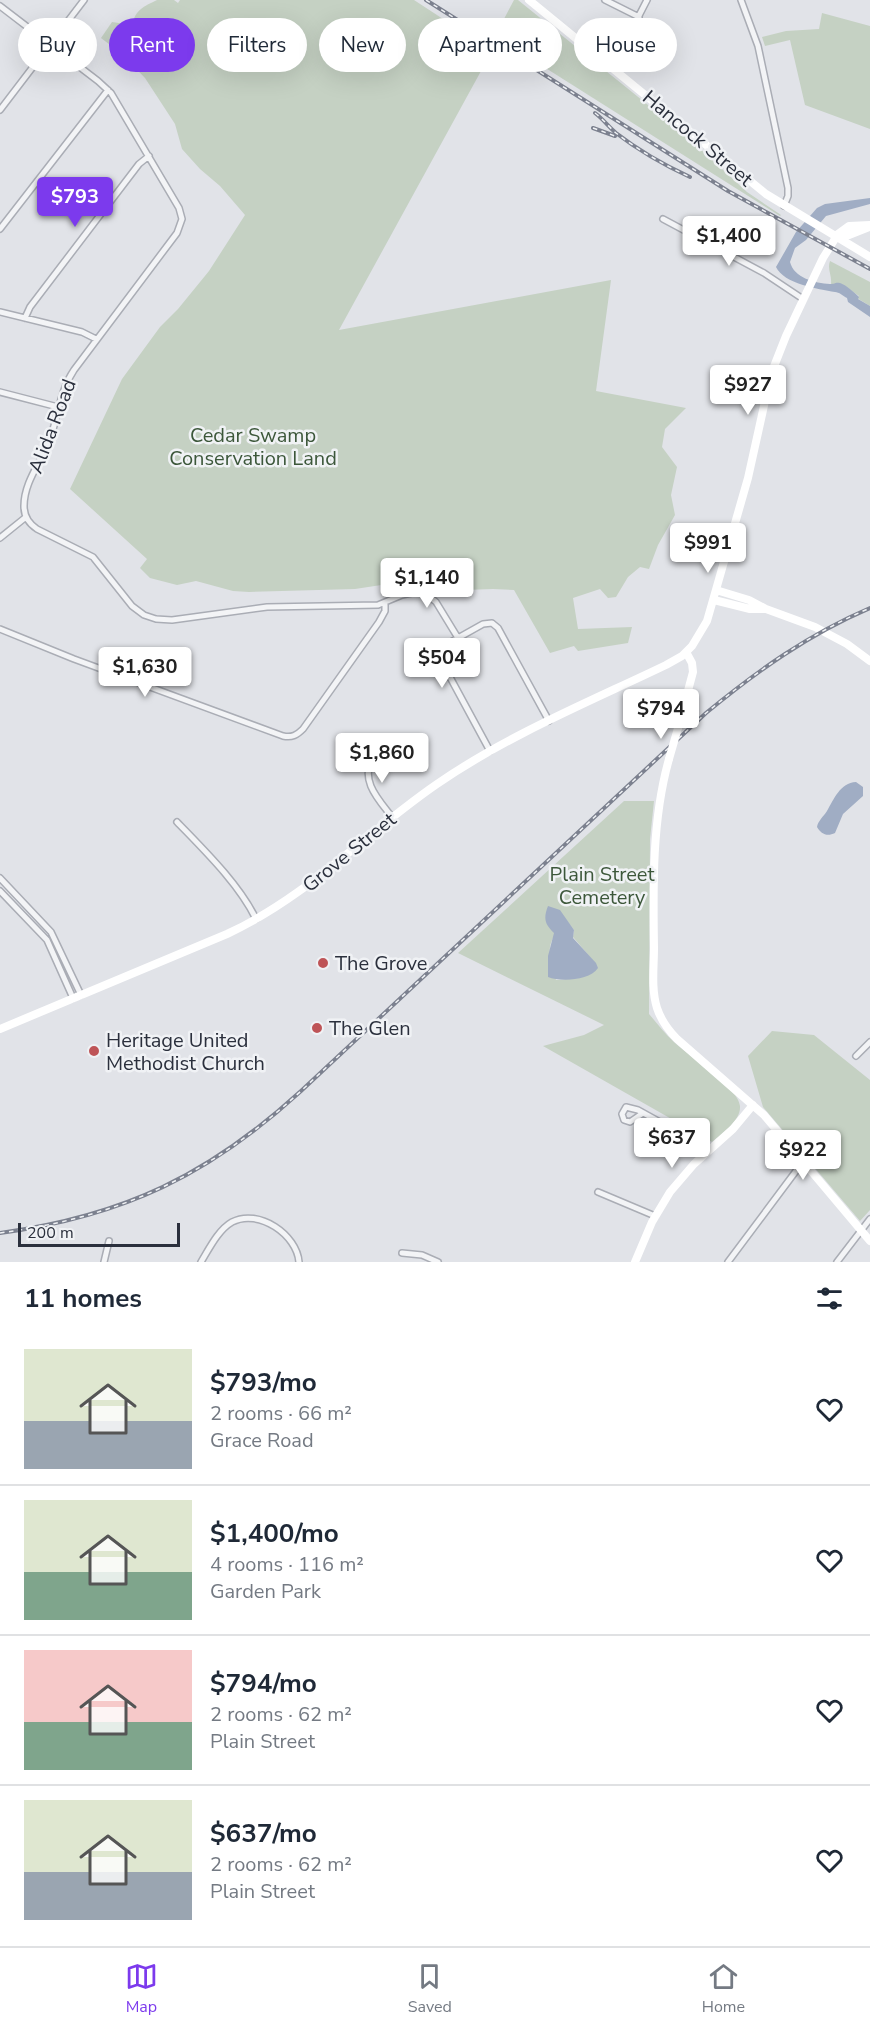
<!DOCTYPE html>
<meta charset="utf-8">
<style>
:root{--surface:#fff;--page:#f2f2f3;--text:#1f2937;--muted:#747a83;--line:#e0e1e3;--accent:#7c3aed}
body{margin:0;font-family:"Nunito Sans",sans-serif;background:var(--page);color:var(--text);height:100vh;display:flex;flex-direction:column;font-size:22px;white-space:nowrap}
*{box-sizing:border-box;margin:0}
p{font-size:20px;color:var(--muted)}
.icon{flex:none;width:33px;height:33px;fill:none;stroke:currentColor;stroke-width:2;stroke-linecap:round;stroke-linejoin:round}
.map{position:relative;height:1262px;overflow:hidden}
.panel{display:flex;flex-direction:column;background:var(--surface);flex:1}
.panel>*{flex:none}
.guide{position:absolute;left:18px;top:18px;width:834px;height:54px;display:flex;gap:12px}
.scale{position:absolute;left:18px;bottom:15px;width:162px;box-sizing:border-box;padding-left:6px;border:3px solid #2b303d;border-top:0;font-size:16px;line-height:21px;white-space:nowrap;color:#2b303d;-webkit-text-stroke:4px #f0f2f5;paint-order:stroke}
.price{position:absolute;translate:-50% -51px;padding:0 14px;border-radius:6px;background:#fff;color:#222;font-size:20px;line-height:39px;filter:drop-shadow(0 2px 3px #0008)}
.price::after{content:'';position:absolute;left:50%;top:36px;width:18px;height:14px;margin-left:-9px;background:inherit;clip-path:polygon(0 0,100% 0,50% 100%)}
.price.on{background:var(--accent);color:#fff}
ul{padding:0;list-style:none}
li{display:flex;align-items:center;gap:18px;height:150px;padding:0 24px}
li+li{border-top:2px solid var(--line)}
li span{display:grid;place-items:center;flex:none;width:168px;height:120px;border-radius:0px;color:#555}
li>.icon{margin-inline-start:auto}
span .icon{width:72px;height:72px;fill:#fffc;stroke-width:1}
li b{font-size:26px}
h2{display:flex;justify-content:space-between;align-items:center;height:72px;padding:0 24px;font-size:26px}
.chip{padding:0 21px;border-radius:27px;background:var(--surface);box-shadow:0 6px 24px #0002;font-size:21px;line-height:54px}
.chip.on{background:var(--accent);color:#fff}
.menu{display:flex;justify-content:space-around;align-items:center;height:84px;border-top:2px solid var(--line);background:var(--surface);font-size:16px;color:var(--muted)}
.menu a{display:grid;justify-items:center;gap:3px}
.menu .on{color:var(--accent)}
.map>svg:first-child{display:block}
.green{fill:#c5d1c3;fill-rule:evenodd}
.water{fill:#a0adc4}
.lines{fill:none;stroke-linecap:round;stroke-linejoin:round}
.street-casing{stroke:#aaadb5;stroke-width:8}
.street{stroke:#f3f4f6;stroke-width:5}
.secondary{stroke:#fff;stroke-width:8}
.rail-casing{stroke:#7c818f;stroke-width:4}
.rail{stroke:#f0f2f5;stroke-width:1.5;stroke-dasharray:4.5;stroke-linecap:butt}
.secondary-bridge{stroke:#fff;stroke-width:8}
.poi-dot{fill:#be5457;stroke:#f0f2f5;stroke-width:2}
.labels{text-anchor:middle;stroke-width:5;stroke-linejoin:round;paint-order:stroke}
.street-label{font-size:20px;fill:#2b303d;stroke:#f0f2f5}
.park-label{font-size:20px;fill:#3c573a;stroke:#f0f2f5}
.poi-label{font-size:20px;fill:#2b303d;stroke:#f0f2f5;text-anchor:start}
</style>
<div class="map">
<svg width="870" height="1262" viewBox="0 0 870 1262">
<rect width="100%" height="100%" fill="#e1e3e8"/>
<path class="green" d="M157 0H174L178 3 180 0H414L492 51 339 330 611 280 596 391 686 408 665 429 662 447 677 467 671 495 675 515 658 545 649 569 640 567 628 577 616 597 608 598 600 589 573 598 578 629 632 627 628 643 578 651 574 646 550 653 514 590 493 589 464 590 452 593 416 583 401 582 355 589 249 592 233 591 196 581 177 585 150 578 140 568 147 559 70 489 122 379 160 327 178 309 209 271 245 215 220 186 200 169 182 149 175 124 145 78 122 54 101 38 112 22 132 25C136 9 143 7 157 0Z
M514 0H518L684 134 747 192 781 215 780 216 495 36Z
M822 13 870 26V129L805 105 790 40 765 46 762 37 786 31 819 29Z
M830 261 870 282V306L857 298 859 296 842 284H831C832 275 827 269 830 261Z
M624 801H654L650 839 649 1014C657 1023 665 1034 674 1042 688 1055 739 1088 740 1106 741 1121 722 1133 712 1142L543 1046 584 1035 604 1025 458 953ZM567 921 574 930 573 937 596 964 579 978 556 980C548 952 544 943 567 921Z
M772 1031 814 1035 870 1080V1210L860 1221 763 1107 748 1056Z"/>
<path class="water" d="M870 198V204L826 216 806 240 795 248 790 262C794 278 815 283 830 284 836 284 834 282 840 283 846 285 854 292 859 297L858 299 870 306V317L848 302 847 298C843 296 839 292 835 292 818 289 784 284 776 267L796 232 817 208 825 204Z
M856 782 863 787V796L843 814 835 833C827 837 821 834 817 827 818 821 823 817 827 811 834 799 840 783 856 782Z
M548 906 560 910 574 930 573 938 596 963 598 968C589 981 560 982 548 977V956L554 933C545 924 543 919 548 906Z"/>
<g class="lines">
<g class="street-casing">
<path id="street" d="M605 0 639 17
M741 0 758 46 788 188V196L784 206
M0 6 98 81 111 93 179 208 182 219 177 233 74 370C59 392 59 416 49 441 41 462 24 482 24 506 24 516 28 523 37 529L93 557 132 606 144 615 156 619 172 620 267 607 378 605 402 595 416 592 426 594 436 602 458 638
M612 68 647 0
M0 110 84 0
M663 219 764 273 803 299
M0 229 108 90
M0 312 82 332 96 339
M25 318 30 307 139 164 149 156
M0 392 58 407
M0 538 26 517
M0 629 74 659 283 736C292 738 297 735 303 729L379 622 385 611V604
M490 751 438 655 442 647 483 624 492 623 498 628 549 721
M392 817C379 800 359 780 373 758 378 750 384 747 393 747
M177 822C204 850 239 884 256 919
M0 878 51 932 81 995
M0 891 47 940 73 998
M856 1056 870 1042
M643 1113 630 1122 624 1120 622 1114 626 1107 638 1110 696 1142 707 1152
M598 1192 655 1216
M402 1253 422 1255 438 1262
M104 1262 109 1241
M201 1262C209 1249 218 1230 232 1222 259 1208 297 1235 299 1262
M728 1262 796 1171 804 1163
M837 1262 870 1219"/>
</g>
<use href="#street" class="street"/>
<path class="secondary" d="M529 0 766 194 870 257
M836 237 849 235 869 227
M716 590 749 600 766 609 815 627 847 644 870 661
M714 600 750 609H765
M678 728 693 672 692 663 686 652
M669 759C652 819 653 886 654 948 654 967 651 989 657 1008 661 1020 668 1030 677 1039L764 1115 870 1241
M0 1029 227 934C309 896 364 834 437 784 508 735 589 702 666 665L682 656 692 646 707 621 748 478 771 374 786 336 823 258 838 234 849 226 870 225
M635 1262 652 1222 670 1192 694 1164 733 1129 753 1105"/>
<g class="rail-casing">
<path id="rail" d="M426 0 728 191 870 269
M595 113C603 119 609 127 616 133 638 150 664 165 690 177
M593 128 615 136
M0 1233C124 1216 209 1175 301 1091L706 713C757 671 809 634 870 608"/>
</g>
<use href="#rail" class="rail"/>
<path class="secondary-bridge" d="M669 759 678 728"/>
</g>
<g class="poi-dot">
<circle cx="323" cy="963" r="6"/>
<circle cx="317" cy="1028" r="6"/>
<circle cx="94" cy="1051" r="6"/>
</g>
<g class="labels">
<g class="street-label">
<text transform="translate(698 138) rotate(40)" y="7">Hancock Street</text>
<text transform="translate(52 426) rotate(-69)" y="7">Alida Road</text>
<text transform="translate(349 852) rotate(-39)" y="7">Grove Street</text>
</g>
<g class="park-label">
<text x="253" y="442">Cedar Swamp<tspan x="253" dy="23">Conservation Land</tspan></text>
<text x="602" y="881">Plain Street<tspan x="602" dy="23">Cemetery</tspan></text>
</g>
<g class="poi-label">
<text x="335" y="970">The Grove</text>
<text x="329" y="1035">The Glen</text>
<text x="106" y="1047">Heritage United<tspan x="106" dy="23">Methodist Church</tspan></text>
</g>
</g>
</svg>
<div class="scale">200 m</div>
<b class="price on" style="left:75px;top:228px">$793</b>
<b class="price" style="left:729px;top:267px">$1,400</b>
<b class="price" style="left:748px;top:416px">$927</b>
<b class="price" style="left:708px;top:574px">$991</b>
<b class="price" style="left:427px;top:609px">$1,140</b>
<b class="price" style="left:442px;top:689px">$504</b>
<b class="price" style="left:145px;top:698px">$1,630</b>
<b class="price" style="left:661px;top:740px">$794</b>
<b class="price" style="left:382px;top:784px">$1,860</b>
<b class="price" style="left:672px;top:1169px">$637</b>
<b class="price" style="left:803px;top:1181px">$922</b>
<div class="guide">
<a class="chip">Buy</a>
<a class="chip on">Rent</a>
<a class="chip">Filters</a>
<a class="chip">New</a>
<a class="chip">Apartment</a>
<a class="chip">House</a>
</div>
</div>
<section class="panel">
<h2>11 homes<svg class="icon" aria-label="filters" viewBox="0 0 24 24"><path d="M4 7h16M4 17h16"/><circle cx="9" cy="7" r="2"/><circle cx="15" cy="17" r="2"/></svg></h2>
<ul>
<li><span style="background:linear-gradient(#dfe7d0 60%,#9aa5b1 0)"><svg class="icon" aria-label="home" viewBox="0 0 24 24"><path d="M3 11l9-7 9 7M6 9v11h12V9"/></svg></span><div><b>$793/mo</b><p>2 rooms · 66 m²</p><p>Grace Road</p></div><svg class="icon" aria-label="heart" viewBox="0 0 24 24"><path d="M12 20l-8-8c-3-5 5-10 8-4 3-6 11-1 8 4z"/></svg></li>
<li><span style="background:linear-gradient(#dfe7d0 60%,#7fa58c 0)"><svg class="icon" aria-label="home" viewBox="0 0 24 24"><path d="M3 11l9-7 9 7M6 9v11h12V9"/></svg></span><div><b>$1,400/mo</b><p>4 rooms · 116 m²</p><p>Garden Park</p></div><svg class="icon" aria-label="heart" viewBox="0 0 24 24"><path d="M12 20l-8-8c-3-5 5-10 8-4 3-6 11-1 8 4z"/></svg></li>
<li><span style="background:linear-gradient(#f6c9c9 60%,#7fa58c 0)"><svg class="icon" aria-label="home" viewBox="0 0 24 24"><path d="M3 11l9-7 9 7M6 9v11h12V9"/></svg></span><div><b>$794/mo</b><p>2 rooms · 62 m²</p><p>Plain Street</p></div><svg class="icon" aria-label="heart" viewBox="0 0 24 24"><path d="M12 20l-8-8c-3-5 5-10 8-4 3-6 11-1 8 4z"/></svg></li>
<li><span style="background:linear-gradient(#dfe7d0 60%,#9aa5b1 0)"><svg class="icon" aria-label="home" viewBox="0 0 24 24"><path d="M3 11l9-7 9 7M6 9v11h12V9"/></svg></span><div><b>$637/mo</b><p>2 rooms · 62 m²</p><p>Plain Street</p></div><svg class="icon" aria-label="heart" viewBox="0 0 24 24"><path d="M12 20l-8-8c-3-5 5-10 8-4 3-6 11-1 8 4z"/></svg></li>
</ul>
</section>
<nav class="menu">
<a class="on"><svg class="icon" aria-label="map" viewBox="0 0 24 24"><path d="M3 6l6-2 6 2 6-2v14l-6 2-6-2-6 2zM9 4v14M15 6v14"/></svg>Map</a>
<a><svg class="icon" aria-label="saved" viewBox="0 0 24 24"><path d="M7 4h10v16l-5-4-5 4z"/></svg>Saved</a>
<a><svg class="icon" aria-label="home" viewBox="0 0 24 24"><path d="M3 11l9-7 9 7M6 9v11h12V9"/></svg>Home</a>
</nav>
